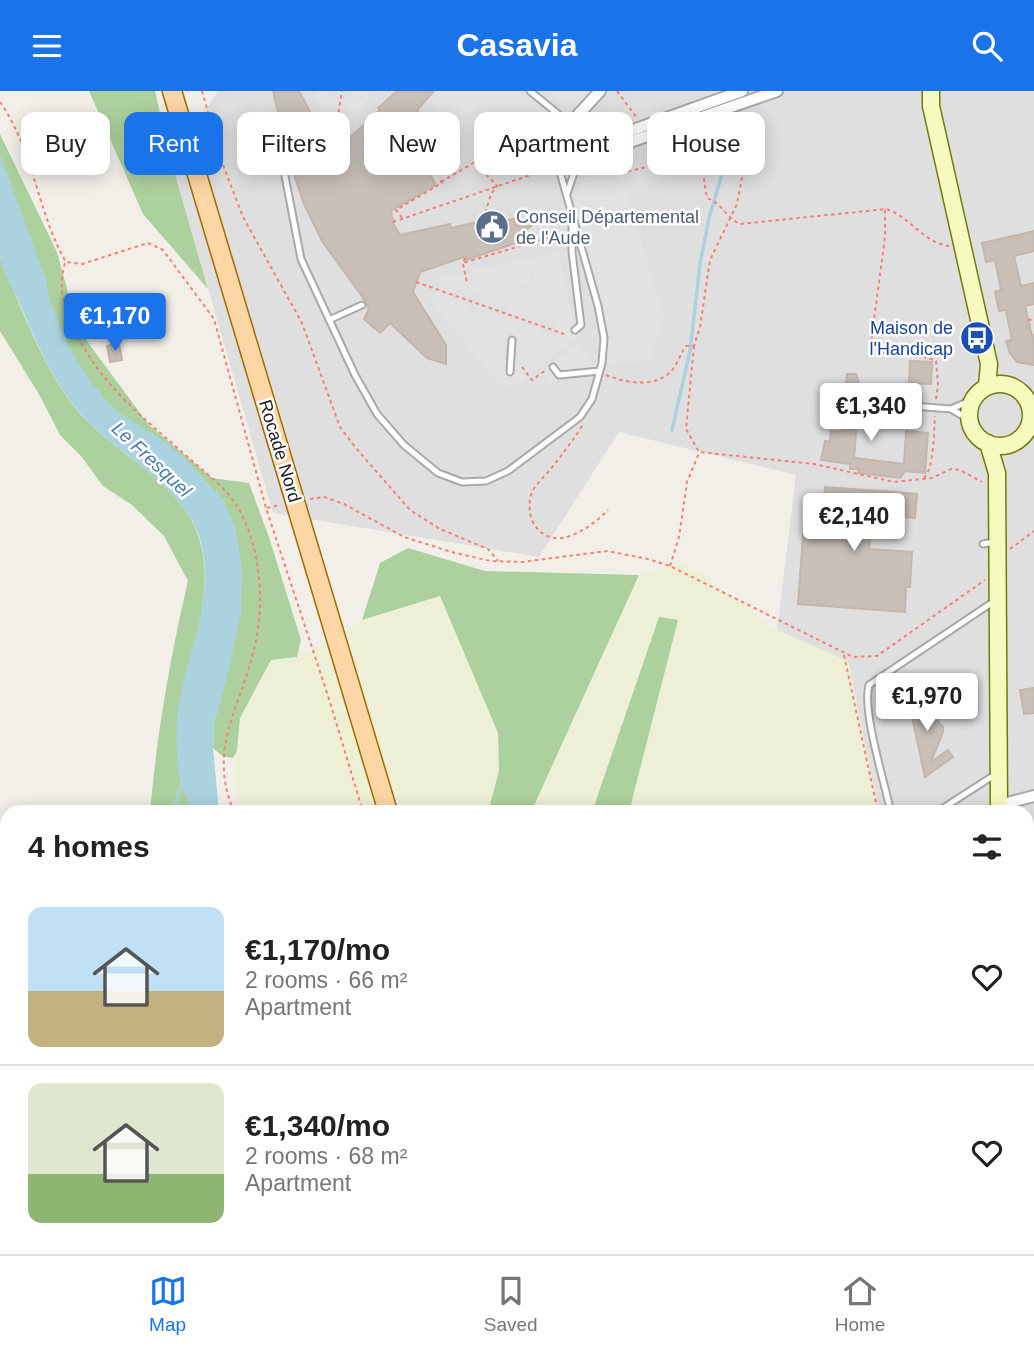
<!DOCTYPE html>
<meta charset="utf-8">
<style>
:root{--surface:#fff;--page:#f2f2f2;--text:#222;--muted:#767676;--line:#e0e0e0;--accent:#1a73e8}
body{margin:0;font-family:Arial,sans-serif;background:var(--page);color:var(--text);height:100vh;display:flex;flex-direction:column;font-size:26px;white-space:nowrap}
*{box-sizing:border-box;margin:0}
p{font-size:23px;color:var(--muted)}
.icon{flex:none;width:38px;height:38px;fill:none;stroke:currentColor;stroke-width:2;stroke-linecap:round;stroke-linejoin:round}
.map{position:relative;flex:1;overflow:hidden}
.drawer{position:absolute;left:0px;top:714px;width:1034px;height:450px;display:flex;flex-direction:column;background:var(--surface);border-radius:21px 21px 0 0;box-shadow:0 4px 18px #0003}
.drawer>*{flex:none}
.banner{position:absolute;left:21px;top:21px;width:992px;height:63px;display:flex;gap:14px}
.price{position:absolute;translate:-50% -60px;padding:0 16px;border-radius:7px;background:#fff;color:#222;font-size:23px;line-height:46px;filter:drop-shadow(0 2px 4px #0008)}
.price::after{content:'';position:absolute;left:50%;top:42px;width:21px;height:16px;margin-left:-10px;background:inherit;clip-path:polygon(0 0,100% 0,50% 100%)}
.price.selected{background:var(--accent);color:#fff}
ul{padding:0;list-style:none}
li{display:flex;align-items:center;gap:21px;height:175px;padding:0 28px}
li+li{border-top:2px solid var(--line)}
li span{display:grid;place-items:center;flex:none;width:196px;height:140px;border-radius:14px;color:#555}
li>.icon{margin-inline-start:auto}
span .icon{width:84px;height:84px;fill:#fffc;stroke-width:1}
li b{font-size:30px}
h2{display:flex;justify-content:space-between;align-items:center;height:84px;padding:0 28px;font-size:30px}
.tag{padding:0 24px;border-radius:14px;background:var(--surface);box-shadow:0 4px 18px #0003;font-size:24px;line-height:63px}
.tag.selected{background:var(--accent);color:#fff}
header{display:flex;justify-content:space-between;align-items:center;height:91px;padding:0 28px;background:var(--accent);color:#fff;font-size:32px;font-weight:700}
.tabs{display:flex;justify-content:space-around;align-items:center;height:98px;border-top:2px solid var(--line);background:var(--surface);font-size:19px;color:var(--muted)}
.tabs a{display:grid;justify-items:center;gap:4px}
.tabs .selected{color:var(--accent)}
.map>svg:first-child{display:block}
.residential{fill:#e0dfdf}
.farmland{fill:#eef0d5}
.grass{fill:#cdebb0}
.forest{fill:#add19e}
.parking{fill:#e2e2e2;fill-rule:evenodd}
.water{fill:#aad3df}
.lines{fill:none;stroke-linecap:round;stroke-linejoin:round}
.stream{stroke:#aad3df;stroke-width:3.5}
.building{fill:#c7bfb8;stroke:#c4b6ab;stroke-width:2}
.lane-casing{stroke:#a9a9a9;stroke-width:9}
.street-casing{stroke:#a9a9a9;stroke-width:14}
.secondary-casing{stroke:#707d05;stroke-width:19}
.primary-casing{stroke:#a06b00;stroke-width:21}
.path{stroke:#fa8072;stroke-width:2;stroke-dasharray:3.5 3.5;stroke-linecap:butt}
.lane{stroke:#fff;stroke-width:5}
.street{stroke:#fff;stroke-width:10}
.secondary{stroke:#f7fabf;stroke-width:16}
.primary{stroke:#fcd6a4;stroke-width:18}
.labels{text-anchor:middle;stroke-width:5;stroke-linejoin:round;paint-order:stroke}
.service-label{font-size:18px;fill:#4e5e75;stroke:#fff;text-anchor:start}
.transit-label{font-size:18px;fill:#164399;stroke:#fff;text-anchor:end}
.street-label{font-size:18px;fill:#222;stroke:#fff}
.water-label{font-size:19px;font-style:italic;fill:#4a7aab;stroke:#fff}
</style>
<header><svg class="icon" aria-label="menu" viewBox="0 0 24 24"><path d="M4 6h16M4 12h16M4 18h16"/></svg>Casavia<svg class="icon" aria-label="search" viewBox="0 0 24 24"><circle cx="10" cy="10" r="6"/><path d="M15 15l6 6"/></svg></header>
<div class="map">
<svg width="1034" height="1163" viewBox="0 0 1034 1163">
<rect width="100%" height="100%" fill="#f2efe9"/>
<path class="residential" d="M218 0H1034V1163H812L814 1157H1027V721H877L848 571 777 539 796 384 619 341 539 466 273 422 172 73Z"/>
<path class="farmland" d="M684 471 777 539 848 570 879 721H629L678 529 659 526 592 721H531L639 484Z
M440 505 498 642 499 680 488 721H244L234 694 240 627 271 569 297 566 362 529Z"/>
<path class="grass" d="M413 1157H603L609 1163H417Z"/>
<path class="forest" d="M89 0H155L172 73 208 198 143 123Z
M0 43 57 161 78 238 149 334 212 387 249 392 269 446 301 549 297 566 271 569 240 627 237 660 233 667 222 665 213 657 214 632 221 607 224 410 195 379 179 371 111 319 73 271 36 178 0 65Z
M0 167C22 218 42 275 77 319 112 361 180 390 198 444 219 507 185 565 178 627 174 659 183 690 191 721H150C157 643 170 566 188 490L164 445 132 414 103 395 81 365 60 344 40 305 0 240Z
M408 457 485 480 639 484 531 721H488L499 680 498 642 440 505 362 529 380 472Z
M659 526 678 529 629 721H592Z
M307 1157H343L347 1163H312Z"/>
<path class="parking" d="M314 0H333L334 7 345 9 351 4 347 0H376L367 9 362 6 360 8 365 12 349 30 344 25 331 23 324 25Z
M434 0H523L559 26 480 71 427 8Z
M543 0H592L578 15 573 11 567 17Z
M616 65 664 227 649 270 602 272 604 247 572 122 583 87Z
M559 161 576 246 530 284 526 279 523 281 527 286 512 298 508 293 502 297 430 210 436 205 441 192 440 185 462 181 465 187H467L466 180ZM529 184H532L534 188 525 201 523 194 480 203 481 210 472 221 501 256 507 253 506 268 502 271 500 269 505 264 461 210 456 214 451 209 455 199 462 198 464 205 530 191ZM545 213 549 232 556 231V243L550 247 545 242 516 265 520 270 518 272 515 269 517 254 522 259 541 243 537 238 540 231 547 229ZM508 214 506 221 525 227 527 222 528 233 522 237 524 231 505 225 502 230 494 220 495 217Z
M577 252 595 276 592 288 578 284 549 293 541 282Z"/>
<path class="water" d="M0 64 46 189 50 211 69 255 82 278 103 306 119 322 167 352 185 368 224 410 235 436 242 477 241 521 229 578 214 632 213 657 219 721H191C189 712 185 704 182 696 176 676 176 648 177 627 183 566 219 509 199 445 184 401 131 369 97 339 58 305 36 251 16 204 10 192 1 178 0 165 0 132 0 97 0 64Z
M343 1157H387L390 1163H347Z"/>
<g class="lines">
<path class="stream" d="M672 339 690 260 700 173 709 127 721 87V57
M172 721 183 690
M0 847 7 842"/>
</g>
<path class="building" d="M273 0H299L324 47 345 51 380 19 378 17 397 0H434L417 19 419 22 404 39 436 94 391 120 394 134 400 144 450 133 451 137 482 130 483 135 516 127 515 134 531 135 518 145 522 150 466 169 464 166 420 181 413 201 446 254V273L427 267 390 232 380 242 364 228 369 218 366 211 322 150 304 113 292 78 279 75 276 63 288 64Z
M1034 140V160L1014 165 1021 195 1034 192V213L1025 215 1032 245 1034 244V274L1017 271 1010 262 1006 250 1012 249 1006 219 999 220 995 201 1001 199 995 169 986 171 982 152Z
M119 252 122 269 110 271 107 255Z
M910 270 932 271 931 293 909 292Z
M847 283H856L860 296 854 367 904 373 906 340 928 342 925 382 905 380 900 387 858 382 859 378H850V373L821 369 825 350 830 351 831 340 842 341Z
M825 396 917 403 915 427 872 424 869 458 912 461 910 496H906L905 521 798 513 805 418 823 419Z
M931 592 936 599 918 612 925 625 934 626 943 636V641L931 671 948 659 953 666 925 686 908 608Z
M1034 597V622L1024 623 1020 599Z"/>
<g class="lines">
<g class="lane-casing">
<path id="lane" d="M530 0 574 36
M545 26 563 43
M285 85 301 168 355 284 377 323 404 354 438 382 462 391 486 390 508 380 580 326 592 308 602 272 604 247 598 215 560 81 559 72 563 63
M567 103 578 70
M572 132V161L581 234 575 239
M329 229 362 214
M553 276 559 284 600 280
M510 281 512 249
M900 314 951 318 972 309
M951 318 970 329
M983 453 994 451
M893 721 890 718C884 689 862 620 869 594L993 511
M937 721 996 683"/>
</g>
<g class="street-casing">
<path id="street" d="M580 37 578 24 600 0
M592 51 619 44 742 0
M585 66 591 57 588 42 580 37 566 39C555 52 561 68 578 69L777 0
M1030 316 1034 323
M1026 340 1034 339
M999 714 1034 705
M1027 935 1034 934
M988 1157 989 1163"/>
</g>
<g class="secondary-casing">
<path id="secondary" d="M931 0V15L989 273 987 295
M969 324a31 31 0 1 1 62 0a31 31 0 1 1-62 0Z
M988 352 997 382 999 721
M1027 996 1033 1017 1027 1036
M778 1163 780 1157"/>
</g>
<g class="primary-casing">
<path id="primary" d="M172 0 388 721
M658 1157 663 1163
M749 1157 759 1163
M693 1163 702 1157"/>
</g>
<path class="path" d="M202 0 223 74 243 126 302 232 340 336 355 356 410 419 440 438 488 458 498 470
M617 0 637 27
M0 11C34 59 37 121 66 171L82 173 148 152 163 159 214 228 266 417 330 611 363 721
M334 49 342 0
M649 54 656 74 700 63 707 107C724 114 724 125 740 133L886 118C909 125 924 152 949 155
M621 82 655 74
M441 91 475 71 497 95 491 103 482 133
M885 119V146L871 252C885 271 916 260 936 270L938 293 936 309
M402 127 396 119 442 92 440 89 438 91
M393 131 551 77
M465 167 463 172 564 142
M65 172C58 197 63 210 72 233 96 291 145 328 190 368 208 384 230 400 241 422 262 463 265 518 253 562 238 622 208 658 234 721
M463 173 467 192
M416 191 564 243
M1028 229 1034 228
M694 255 686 338 699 361 814 373 894 391 932 387 951 378 960 379 982 391
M522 276 532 289 546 279
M606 284C628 293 661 298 675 275 680 268 681 261 686 255H694L700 236 710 169 737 113 749 50 745 21
M582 335C572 351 561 365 549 380 544 386 535 394 532 401 523 426 539 453 567 446 583 441 596 431 608 419
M924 387C934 377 934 340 935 325
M310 408 324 406 344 413 404 446 455 462 491 470 522 471 607 460 648 468 670 475 853 566 877 565 985 489
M267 417 280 414
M1010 458 1034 440
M670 475 679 446 687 391 699 362
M844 564 878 721
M975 721 984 717
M0 840 7 835
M1027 1098 1034 1097
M409 1157 413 1163
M453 1157 466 1163
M554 1157 559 1163
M629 1157 634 1163"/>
<use href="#lane" class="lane"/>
<use href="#street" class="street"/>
<use href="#secondary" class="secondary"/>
<use href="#primary" class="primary"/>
</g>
<defs>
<g id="civic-disc" transform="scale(1.75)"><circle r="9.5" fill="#5c6f8a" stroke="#fff"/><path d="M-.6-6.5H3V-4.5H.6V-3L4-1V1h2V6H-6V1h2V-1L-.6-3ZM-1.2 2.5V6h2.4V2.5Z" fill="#fff"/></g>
<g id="bus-disc" transform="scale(1.75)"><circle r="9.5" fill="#1a4fb4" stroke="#fff"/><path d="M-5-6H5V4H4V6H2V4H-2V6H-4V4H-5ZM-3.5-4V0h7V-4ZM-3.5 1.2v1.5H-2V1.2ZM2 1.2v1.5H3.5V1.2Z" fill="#fff"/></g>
</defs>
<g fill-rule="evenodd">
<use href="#civic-disc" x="492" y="136"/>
<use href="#bus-disc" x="977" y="247"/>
</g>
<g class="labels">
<g class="service-label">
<text x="516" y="132">Conseil Départemental<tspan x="516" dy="21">de l'Aude</tspan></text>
</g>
<g class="transit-label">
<text x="953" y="243">Maison de<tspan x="953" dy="21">l'Handicap</tspan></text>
</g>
<g class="street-label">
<text transform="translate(280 360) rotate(73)" y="6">Rocade Nord</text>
</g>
<g class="water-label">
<text transform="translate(152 368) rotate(43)" y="7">Le Fresquel</text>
</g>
</g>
</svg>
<b class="price selected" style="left:115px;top:262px">€1,170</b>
<b class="price" style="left:871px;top:352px">€1,340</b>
<b class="price" style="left:854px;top:462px">€2,140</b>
<b class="price" style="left:927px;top:642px">€1,970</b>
<div class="banner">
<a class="tag">Buy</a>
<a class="tag selected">Rent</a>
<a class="tag">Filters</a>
<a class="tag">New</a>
<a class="tag">Apartment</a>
<a class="tag">House</a>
</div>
<section class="drawer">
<h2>4 homes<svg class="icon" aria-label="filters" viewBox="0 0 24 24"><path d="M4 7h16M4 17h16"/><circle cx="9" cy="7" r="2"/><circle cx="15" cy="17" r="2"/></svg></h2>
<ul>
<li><span style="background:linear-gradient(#bfe0f5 60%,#c2b280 0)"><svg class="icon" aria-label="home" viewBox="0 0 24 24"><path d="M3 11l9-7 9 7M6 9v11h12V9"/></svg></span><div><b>€1,170/mo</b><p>2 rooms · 66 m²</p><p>Apartment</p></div><svg class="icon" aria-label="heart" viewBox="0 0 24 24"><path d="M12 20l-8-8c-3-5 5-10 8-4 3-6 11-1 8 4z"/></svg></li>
<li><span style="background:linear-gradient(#dfe7d0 65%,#8fb573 0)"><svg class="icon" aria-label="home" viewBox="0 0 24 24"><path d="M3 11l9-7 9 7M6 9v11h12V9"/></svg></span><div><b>€1,340/mo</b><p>2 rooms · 68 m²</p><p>Apartment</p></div><svg class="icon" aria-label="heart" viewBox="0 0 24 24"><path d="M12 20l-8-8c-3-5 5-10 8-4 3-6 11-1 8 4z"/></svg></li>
</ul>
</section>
</div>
<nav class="tabs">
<a class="selected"><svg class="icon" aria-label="map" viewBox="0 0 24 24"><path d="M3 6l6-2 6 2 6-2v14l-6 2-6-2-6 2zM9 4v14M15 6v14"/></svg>Map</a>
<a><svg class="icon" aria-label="saved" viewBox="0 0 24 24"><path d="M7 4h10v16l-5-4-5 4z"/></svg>Saved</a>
<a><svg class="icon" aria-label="home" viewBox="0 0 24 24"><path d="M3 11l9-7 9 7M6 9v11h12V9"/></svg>Home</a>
</nav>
